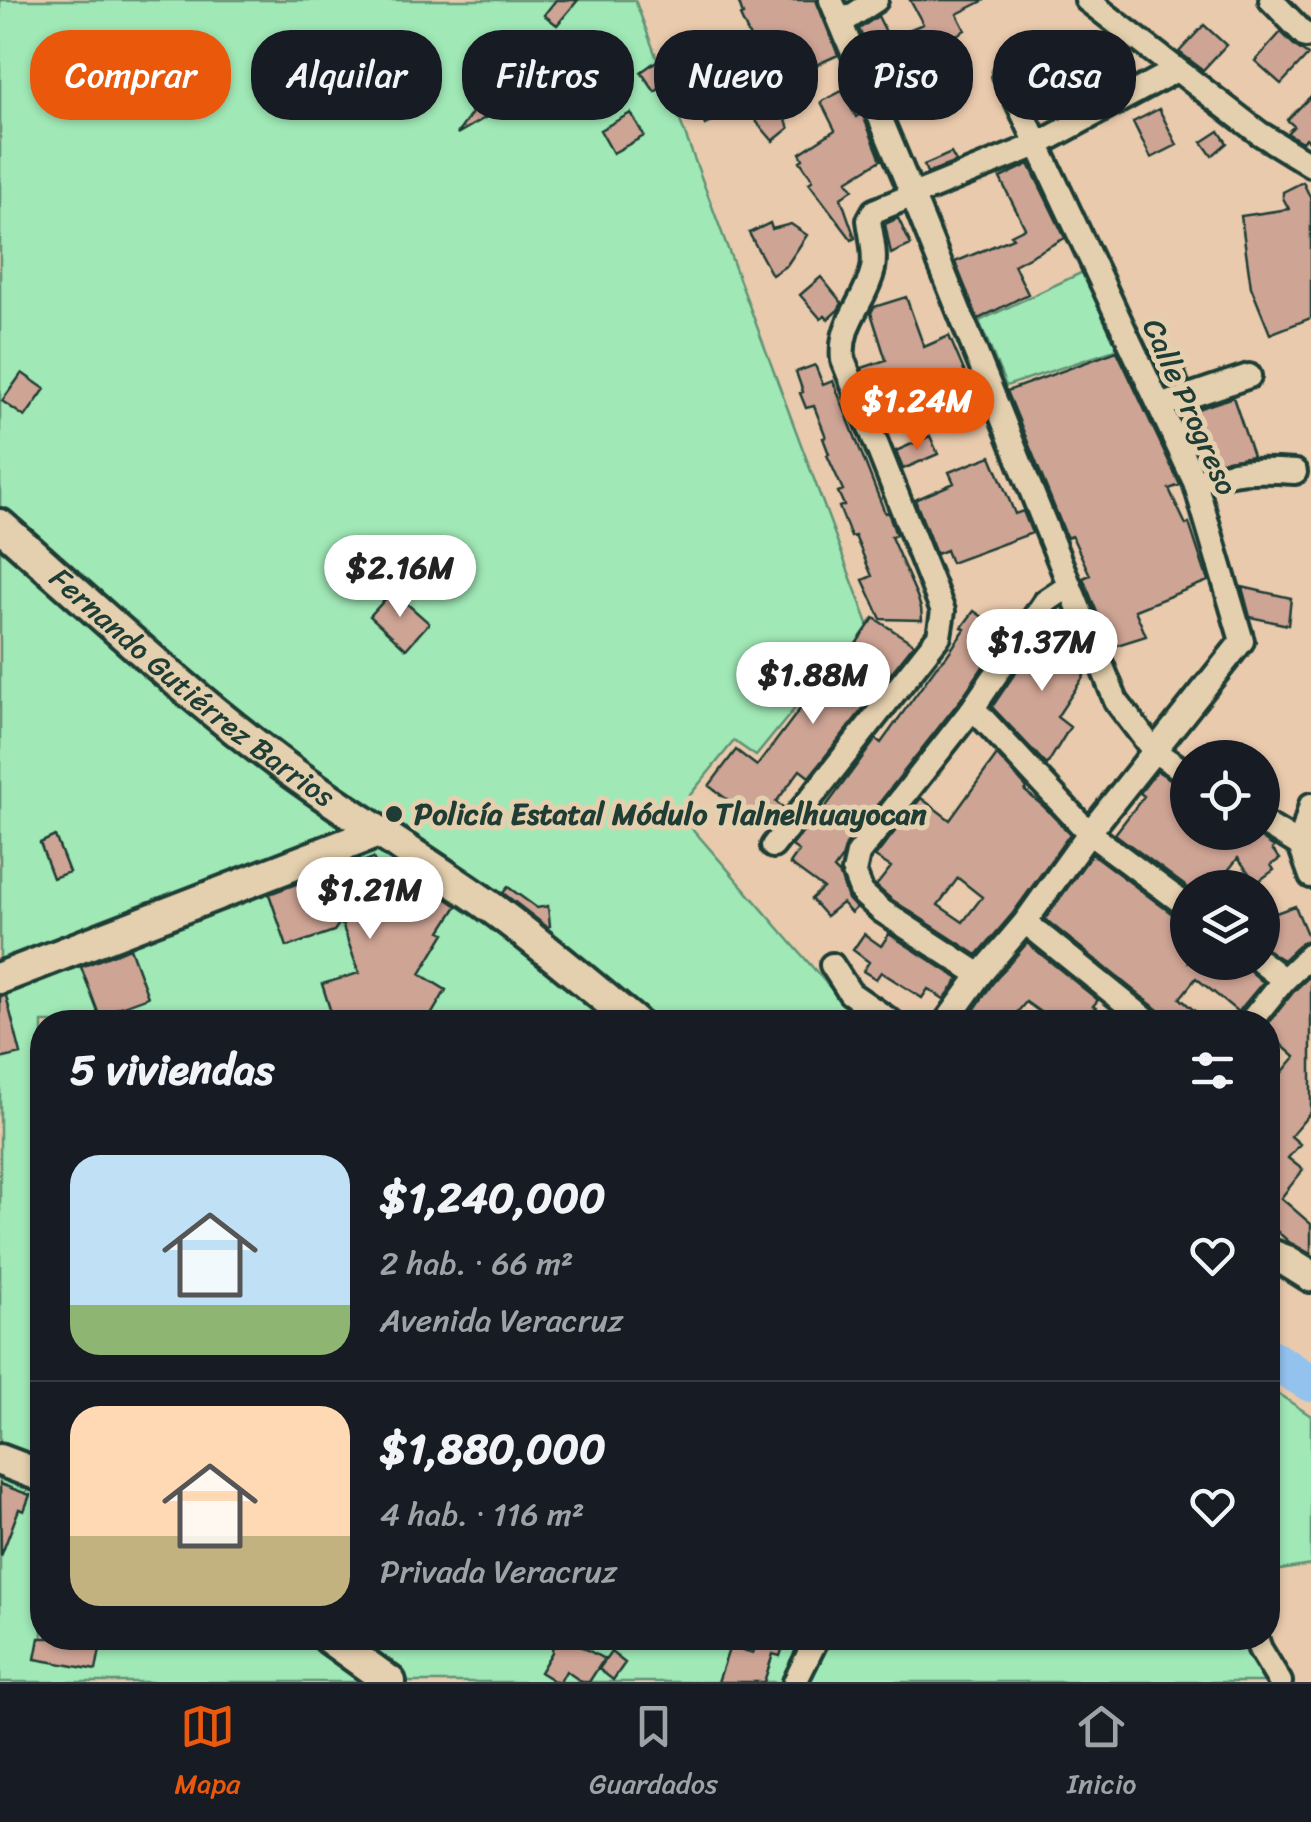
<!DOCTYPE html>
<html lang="es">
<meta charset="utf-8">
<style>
:root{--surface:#171b24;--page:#20242c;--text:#f1f3f6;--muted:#9ea1a6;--line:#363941;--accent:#ea580c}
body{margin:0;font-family:Sriracha,sans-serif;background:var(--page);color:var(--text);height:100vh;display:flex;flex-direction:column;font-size:38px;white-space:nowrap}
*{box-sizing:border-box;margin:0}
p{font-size:32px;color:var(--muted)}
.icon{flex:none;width:55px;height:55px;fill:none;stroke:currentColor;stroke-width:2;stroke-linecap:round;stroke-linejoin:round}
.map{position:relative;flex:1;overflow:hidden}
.side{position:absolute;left:30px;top:1010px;width:1250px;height:640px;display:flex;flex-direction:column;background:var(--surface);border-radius:40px;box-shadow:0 2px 8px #0004}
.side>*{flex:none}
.top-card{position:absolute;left:30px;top:30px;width:1252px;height:90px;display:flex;gap:20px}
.tools{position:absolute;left:1170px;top:740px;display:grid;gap:20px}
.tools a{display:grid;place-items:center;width:110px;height:110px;border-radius:50%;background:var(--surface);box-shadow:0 2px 8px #0004;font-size:50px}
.price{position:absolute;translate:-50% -85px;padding:0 22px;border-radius:35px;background:#fff;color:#222;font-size:32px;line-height:65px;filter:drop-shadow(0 2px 5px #0008)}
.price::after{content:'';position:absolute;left:50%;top:60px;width:30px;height:22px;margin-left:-15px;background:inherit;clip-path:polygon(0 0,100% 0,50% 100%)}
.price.active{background:var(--accent);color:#fff}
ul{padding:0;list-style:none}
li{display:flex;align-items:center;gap:30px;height:250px;padding:0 40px}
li+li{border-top:2px solid var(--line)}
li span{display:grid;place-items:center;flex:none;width:280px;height:200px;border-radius:30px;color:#555}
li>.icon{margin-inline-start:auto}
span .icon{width:120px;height:120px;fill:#fffc;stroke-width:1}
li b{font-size:42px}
h2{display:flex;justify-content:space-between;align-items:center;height:120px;padding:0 40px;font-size:42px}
.pill{padding:0 35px;border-radius:40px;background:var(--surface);box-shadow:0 2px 8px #0004;font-size:35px;line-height:90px}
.pill.active{background:var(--accent);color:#fff}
.tab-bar{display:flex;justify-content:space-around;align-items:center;height:140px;border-top:2px solid var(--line);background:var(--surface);font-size:28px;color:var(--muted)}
.tab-bar a{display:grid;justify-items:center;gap:5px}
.tab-bar .active{color:var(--accent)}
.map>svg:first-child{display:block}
.green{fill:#a0e8b6;stroke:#609275;stroke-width:2.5}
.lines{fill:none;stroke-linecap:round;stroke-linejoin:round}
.river{stroke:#93c2ee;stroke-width:38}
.building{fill:#cea495;stroke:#1f3d34;stroke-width:2.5;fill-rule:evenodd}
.street-casing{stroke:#1f3d34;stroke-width:30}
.secondary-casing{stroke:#1f3d34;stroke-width:38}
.street{stroke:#e4d0ae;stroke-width:22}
.secondary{stroke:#e4d0ae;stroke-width:30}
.poi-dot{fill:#1f3d34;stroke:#e4d0ae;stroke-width:4}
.labels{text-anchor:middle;stroke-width:10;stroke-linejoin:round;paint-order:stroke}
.street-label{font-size:30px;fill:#1f3d34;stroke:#e4d0ae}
.poi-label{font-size:30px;font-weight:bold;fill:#1f3d34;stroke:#e4d0ae;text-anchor:start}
</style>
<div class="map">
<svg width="1311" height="1682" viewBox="0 0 1311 1682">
<rect width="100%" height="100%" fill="#e9caad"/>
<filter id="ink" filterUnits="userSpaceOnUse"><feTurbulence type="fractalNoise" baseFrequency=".01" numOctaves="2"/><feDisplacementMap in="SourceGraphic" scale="20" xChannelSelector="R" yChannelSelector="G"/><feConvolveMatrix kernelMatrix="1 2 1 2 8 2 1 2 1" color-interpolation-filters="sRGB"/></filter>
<g filter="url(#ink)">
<path class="green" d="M0 0H635L873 637 810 690 756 756 734 741 677 811 860 1022H42V1638H1261L1276 1682H0Z
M1085 271 1118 349 1006 386 979 321Z
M1268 1387 1311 1416V1565L1268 1572Z"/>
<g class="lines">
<path class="river" d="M1268 1357 1311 1383"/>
</g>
<path class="building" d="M556 0H578L557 25 544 15Z
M738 0H816L838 55 772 85 740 16 743 15Z
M910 0H985L957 14 965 30 936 47 956 100 937 108 929 89 896 104 891 93 888 95 859 29 878 16 889 38 923 24Z
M1204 25 1226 45 1203 70 1179 52Z
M1281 32 1295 46 1308 55 1281 84 1255 61Z
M1066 47 1080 76 1122 54 1133 76 1075 107 1063 84 1066 83 1052 53Z
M515 51 532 62 518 81 502 70Z
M665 55 679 74 655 92 641 72Z
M488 90 497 111 457 134 472 113 471 111Z
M842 91 856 117 862 113 881 160 847 181 853 189 841 198 855 238 852 240 809 183 813 180 800 161 803 159 800 153 835 130 821 102Z
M775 92 789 128 773 141 749 113Z
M1311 96V143L1306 138 1302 142 1287 133 1294 126 1287 120Z
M712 97 723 116 705 125 695 106Z
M1159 109 1177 145 1151 158 1133 122Z
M631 113 644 136 613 153 600 130Z
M1219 131 1227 143 1212 156 1202 142Z
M951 153 956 162 927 173 924 165Z
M1029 164 1065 238 1014 265 1028 294 978 319 955 262 1013 238 1011 235 1025 228 1000 178Z
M1303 182 1311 199V318L1270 334 1251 287 1241 216 1289 209 1283 198V192Z
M898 218 911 245 891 254 885 224Z
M770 223 772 229 791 224 807 235 787 265 772 275 749 233Z
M821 277 842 303 838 310 828 319 825 316 821 319 800 295Z
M906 297 924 347 949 336 971 387 907 414 906 411 883 421 862 368 886 360 871 313 874 307Z
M1165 344 1170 358 1179 354 1189 380 1168 388 1150 349Z
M1117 351 1180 485 1169 489 1186 525 1189 523 1208 581 1135 610 1146 636 1111 647 1083 578 1090 575 1072 536 1067 538 1007 391Z
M815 365 823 385 833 381 885 513 888 512 896 535 891 537 917 596 921 608 922 620 881 619 863 580 872 576 855 536 851 537 839 507 844 505 838 492 843 490 827 455 829 454 823 438 826 437 814 406 806 408 800 393 803 392 796 372Z
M22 373 45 389 25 417 2 401Z
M1233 397 1253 456 1203 464 1180 415Z
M930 436 938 454 903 469 896 451Z
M991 456 1015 514 1023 511 1032 533 951 563 946 550 936 554 915 500 954 483 949 472Z
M1242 587 1291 598 1288 625 1250 617Z
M390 594H396L429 623 406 649 370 616Z
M974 611 1006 633 961 699 846 845 842 858 834 869 840 875 848 899 856 908 851 913 842 903 826 916 811 899 823 888 790 864 799 851 792 846 808 826 810 828 876 739 881 743 936 667 946 657 965 629 962 627Z
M874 618 914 644 809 777 800 770 776 802 784 808 767 829 709 786 736 750 757 766 822 680 828 684Z
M1060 624 1084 676 1057 717 1070 727 1047 765 992 707 1041 635 1050 640Z
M997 755 1027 788 1025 791 1042 805 1070 834 1013 913 977 955 891 899 876 886 891 867 875 857 921 798 950 820ZM958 878 982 897 963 922 938 905Z
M1157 771 1188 790V832H1252L1274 847 1272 849 1280 859 1271 865 1274 870 1256 883 1238 858 1214 888H1188L1115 834 1144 796 1140 793Z
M55 836 69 872 53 878 40 843Z
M1092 854 1179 919 1188 922V962H1240L1263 982 1238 1012 1196 978 1180 998 1207 1022H1167L1158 1010 1045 919Z
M373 858 391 902 408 912 426 885 457 906 441 931 445 933 420 974 446 990 427 1022H334L322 984 359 973 341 921 334 931 287 947 269 894 323 874 324 877Z
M508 887 537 908 548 906 550 926 547 927 503 893Z
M1295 906 1309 939 1301 943 1283 960 1262 947V918Z
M864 934 881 946 889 934 959 979 944 999 928 989 922 998 881 972 876 979 863 971 869 962 853 950Z
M1027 943 1098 1000 1093 1006 1114 1022H1054L1026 1002 1009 1022H966L992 984Z
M130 948 148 997 99 1015 81 967Z
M1311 975V1112L1291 1136 1300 1144 1288 1158 1303 1170 1281 1198 1311 1224V1254L1289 1242 1268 1223V1075L1275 1081 1295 1057 1268 1033V1024L1295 990Z
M0 996H6L21 1054 0 1059Z
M0 1484 30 1495 24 1511 19 1509 1 1556Z
M39 1638H66L101 1644 96 1670 35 1659Z
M733 1638H786L780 1656 773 1654 764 1682H718L730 1646 753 1653 755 1648 732 1641Z
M553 1640 571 1641 604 1659 589 1682H582L566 1671 560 1682H556L540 1672 552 1652Z
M611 1652 625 1663 613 1680 599 1669Z"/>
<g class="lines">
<g class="street-casing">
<path id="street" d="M831 0 912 194 1116 701 1154 751 1188 774
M1087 0 1259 133 1311 165
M1271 0 1306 36
M841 23 876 0
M1160 406 1249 376
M1195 482C1235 470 1254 469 1295 472
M973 708 1089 833 1188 907
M1262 822 1300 845
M1300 845 1311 805
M1300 845 1311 876
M773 846 939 636 943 611 843 360C839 321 865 304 873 269 876 253 871 236 869 220L874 211 1037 145 1176 70
M1025 922 1149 1022
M1261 962 1284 980
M832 965 850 993 892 1022
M980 975 882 911 862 893 854 872 858 854 973 708 1045 602 1069 586
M946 1022 980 975 1025 922 1089 833 1242 641 1195 482 1005 75
M1250 1022 1284 980 1311 954
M1256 1638 1260 1649 1280 1682
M795 1682 817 1638"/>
</g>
<g class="secondary-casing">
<g id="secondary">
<path id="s1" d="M0 525C91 605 180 689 278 762 345 812 417 855 485 903 537 940 585 982 634 1022"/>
<path d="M0 978 378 832"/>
<path d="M1268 1254 1287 1261 1311 1276"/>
<path d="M0 1460 42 1476"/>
<path d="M329 1638 390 1682"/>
</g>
</g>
<use href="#street" class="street"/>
<use href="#secondary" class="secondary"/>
</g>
</g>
<circle class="poi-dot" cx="394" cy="814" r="10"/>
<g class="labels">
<g class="street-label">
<text transform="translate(1190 407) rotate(66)" y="10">Calle Progreso</text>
<text dy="10" stroke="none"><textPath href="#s1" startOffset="252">Fernando Gutiérrez Barrios</textPath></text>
</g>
<g class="poi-label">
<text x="414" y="824">Policía Estatal Módulo Tlalnelhuayocan</text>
</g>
</g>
</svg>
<div class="tools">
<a><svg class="icon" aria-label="locate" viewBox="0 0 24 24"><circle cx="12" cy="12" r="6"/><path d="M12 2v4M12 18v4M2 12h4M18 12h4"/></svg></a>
<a><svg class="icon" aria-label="layers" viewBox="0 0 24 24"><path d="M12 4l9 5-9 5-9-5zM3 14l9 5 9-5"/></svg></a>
</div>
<b class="price active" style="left:917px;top:453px">$1.24M</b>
<b class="price" style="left:400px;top:620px">$2.16M</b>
<b class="price" style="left:1042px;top:694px">$1.37M</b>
<b class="price" style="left:813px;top:727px">$1.88M</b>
<b class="price" style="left:370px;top:942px">$1.21M</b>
<div class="top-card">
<a class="pill active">Comprar</a>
<a class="pill">Alquilar</a>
<a class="pill">Filtros</a>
<a class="pill">Nuevo</a>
<a class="pill">Piso</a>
<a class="pill">Casa</a>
</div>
<section class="side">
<h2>5 viviendas<svg class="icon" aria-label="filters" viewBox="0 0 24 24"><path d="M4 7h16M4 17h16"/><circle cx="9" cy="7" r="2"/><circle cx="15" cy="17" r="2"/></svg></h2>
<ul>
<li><span style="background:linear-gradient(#bfe0f5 75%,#8fb573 0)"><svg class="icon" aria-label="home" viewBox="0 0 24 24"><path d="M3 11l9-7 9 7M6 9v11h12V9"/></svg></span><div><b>$1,240,000</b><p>2 hab. · 66 m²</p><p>Avenida Veracruz</p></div><svg class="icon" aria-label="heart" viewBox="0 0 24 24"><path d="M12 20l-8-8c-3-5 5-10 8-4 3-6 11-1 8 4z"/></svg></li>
<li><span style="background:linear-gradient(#ffd9b3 65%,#c2b280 0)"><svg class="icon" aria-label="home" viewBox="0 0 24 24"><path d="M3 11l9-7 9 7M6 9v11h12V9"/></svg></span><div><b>$1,880,000</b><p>4 hab. · 116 m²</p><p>Privada Veracruz</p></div><svg class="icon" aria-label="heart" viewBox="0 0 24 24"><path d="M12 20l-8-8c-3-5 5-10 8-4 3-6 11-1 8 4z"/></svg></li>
</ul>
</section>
</div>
<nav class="tab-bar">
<a class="active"><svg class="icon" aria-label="map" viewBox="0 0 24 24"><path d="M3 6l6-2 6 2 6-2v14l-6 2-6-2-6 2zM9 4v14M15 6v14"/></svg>Mapa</a>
<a><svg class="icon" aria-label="saved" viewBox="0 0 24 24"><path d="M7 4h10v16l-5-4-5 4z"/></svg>Guardados</a>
<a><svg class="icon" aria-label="home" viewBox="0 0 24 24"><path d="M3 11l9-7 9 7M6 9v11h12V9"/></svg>Inicio</a>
</nav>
